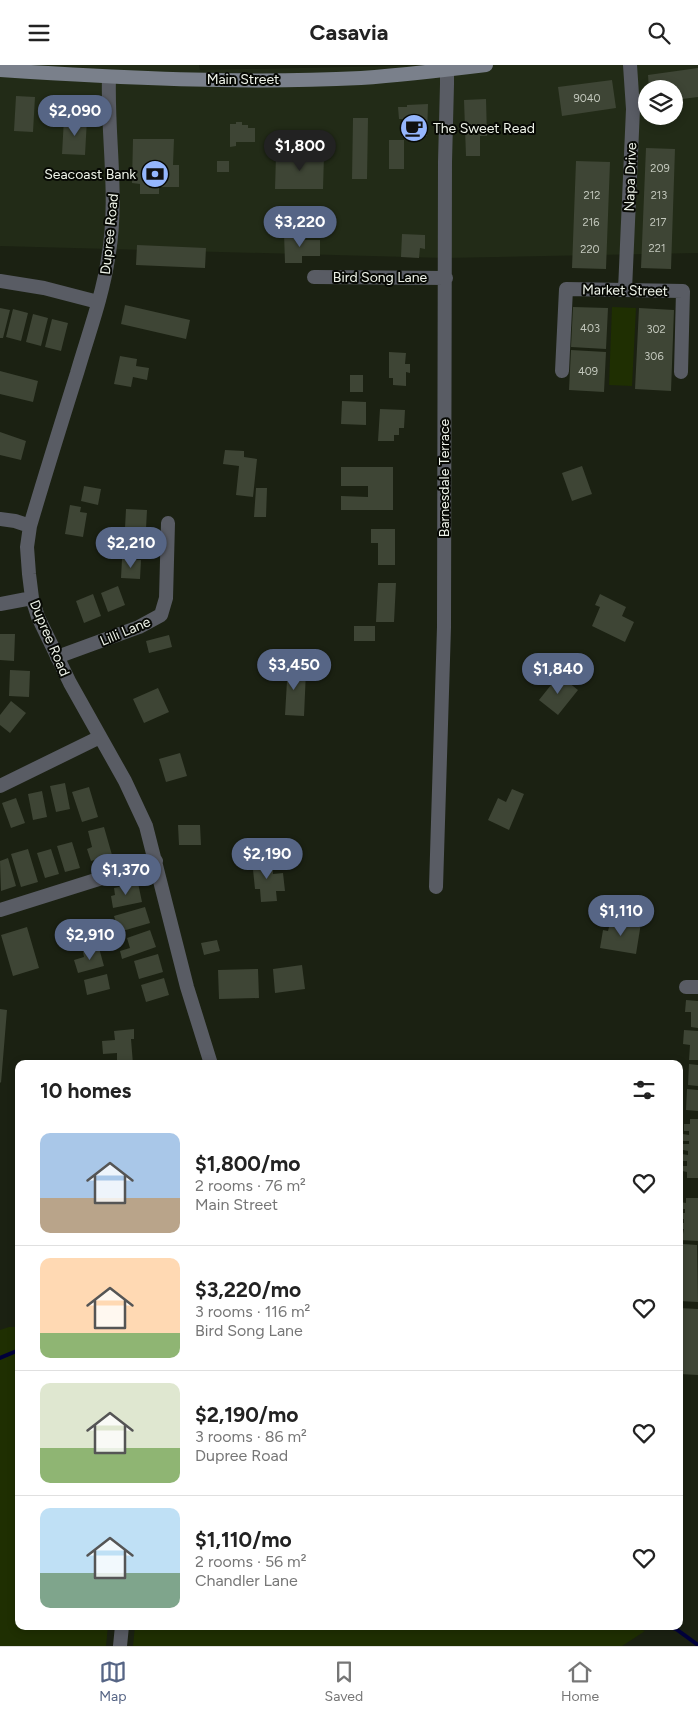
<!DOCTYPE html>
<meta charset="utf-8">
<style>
:root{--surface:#fff;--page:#f2f2f2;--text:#222;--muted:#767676;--line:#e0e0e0;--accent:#566585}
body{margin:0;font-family:Figtree,sans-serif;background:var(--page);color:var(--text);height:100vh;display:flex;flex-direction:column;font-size:19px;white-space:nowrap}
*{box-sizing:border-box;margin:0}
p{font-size:16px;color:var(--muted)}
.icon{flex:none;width:28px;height:28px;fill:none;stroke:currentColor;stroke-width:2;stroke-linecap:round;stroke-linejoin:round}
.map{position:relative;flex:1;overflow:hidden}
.drawer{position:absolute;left:15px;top:995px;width:668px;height:570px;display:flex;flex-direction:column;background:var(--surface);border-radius:10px;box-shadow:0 2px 8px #0003}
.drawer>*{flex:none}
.tools{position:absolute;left:638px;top:15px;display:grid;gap:10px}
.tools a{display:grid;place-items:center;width:45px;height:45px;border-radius:50%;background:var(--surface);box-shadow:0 2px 8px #0003;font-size:25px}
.price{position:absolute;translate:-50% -42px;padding:0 11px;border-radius:18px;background:var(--accent);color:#fff;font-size:16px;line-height:32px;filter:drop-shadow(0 1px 2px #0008)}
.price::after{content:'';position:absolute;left:50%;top:30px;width:15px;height:11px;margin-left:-8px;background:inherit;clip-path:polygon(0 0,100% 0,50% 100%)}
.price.current{background:#222;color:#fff}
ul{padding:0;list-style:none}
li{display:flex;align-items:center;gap:15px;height:125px;padding:0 25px}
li+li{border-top:1px solid var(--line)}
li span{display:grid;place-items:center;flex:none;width:140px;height:100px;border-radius:10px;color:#555}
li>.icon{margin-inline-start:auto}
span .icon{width:60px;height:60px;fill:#fffc;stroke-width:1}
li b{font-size:21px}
h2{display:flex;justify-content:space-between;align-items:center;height:60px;padding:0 25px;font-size:21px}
header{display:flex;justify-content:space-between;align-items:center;height:65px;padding:0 25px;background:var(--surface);font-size:22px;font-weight:700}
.tabs{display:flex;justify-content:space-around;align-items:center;height:70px;border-top:1px solid var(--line);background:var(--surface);font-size:14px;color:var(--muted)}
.tabs a{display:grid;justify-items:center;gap:2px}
.tabs .current{color:var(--accent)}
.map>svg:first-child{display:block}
.built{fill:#222b17;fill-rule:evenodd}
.green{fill:#1f2f02}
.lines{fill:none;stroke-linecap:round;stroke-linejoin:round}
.stream{stroke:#00003b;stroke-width:4}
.building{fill:#3e4535}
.minor{stroke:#595c64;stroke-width:14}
.secondary{stroke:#7a808b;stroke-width:14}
.labels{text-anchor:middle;stroke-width:4;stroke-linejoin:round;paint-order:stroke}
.number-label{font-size:11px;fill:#c3c8bd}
.street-label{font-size:14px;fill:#eff4ea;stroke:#070904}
.poi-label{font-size:14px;fill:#eff4ea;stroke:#070904;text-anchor:start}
</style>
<header><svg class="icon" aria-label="menu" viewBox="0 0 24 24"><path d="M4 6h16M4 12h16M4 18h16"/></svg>Casavia<svg class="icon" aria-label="search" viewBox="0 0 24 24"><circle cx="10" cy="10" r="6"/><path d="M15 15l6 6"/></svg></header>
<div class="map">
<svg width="698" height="1581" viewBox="0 0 698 1581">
<rect width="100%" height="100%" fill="#1b2112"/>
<path class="built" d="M0 0H199L200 5 441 0H698V188L445 193 0 181ZM646 24H674V51H646Z"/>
<path class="green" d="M612 242 636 243 632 321 609 320Z
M9 1262H19V1561H108L106 1581H0V1265Z
M135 1561H628L645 1566 622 1581H133Z"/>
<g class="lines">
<path class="stream" d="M0 1293 19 1285
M667 1561 676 1564 698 1580"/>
</g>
<path class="building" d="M698 3V32L674 35V24H649L648 10Z
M612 15 616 43 562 51 558 22Z
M16 31 35 32 33 67 14 66Z
M486 34 487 71H480V91H466L464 35Z
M428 39 427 71 402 72V54H399L398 42H407V40Z
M64 53 87 54 85 90 62 89Z
M353 53H368L367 114H352Z
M236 57H242V60H248V63H255V77H236V81L230 82V59H236Z
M133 74H174L173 100H179V122H159V129H140V119L132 118Z
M389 75H404V104H389Z
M646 83 675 84 671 204 641 203Z
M276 90H324L323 124H275Z
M217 96H229V107H217Z
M576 96 610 97 606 204 572 203Z
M284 168H296L297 175H320V191H302V198H285Z
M402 169 425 170V184L420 183 419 193 401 192Z
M137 180 206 183 205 203 136 200Z
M125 240 190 255 186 274 121 259Z
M573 242 608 243 606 284 571 282Z
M0 243 10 245 3 273H0Z
M639 243 674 245 671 326 635 324Z
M13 244 28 248 21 276 6 272Z
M33 249 48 253 41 281 26 277Z
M52 254 68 258 61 286 45 282Z
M571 285 606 287 604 327 569 325Z
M389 287 406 288 405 299H410V308L406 307V321L393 320V313H389Z
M120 291 137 294 136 301 149 303 147 315 133 312 131 322 114 319Z
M0 306 38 316 33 337 0 329Z
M350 310H363V327H350Z
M342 336 366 337V360L341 359Z
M380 344 405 345 404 363H399V370H394V376H378Z
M0 367 26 376 21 395 0 390Z
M225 385 244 386V392L257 394 253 432 236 430 239 401 223 399Z
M582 401 592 429 572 436 562 408Z
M341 402H393V445H341V431L368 432V421H341Z
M84 421 101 424 98 440 81 436Z
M256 423H267L266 452H254Z
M70 440 81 442 80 447 87 448 83 472 65 469Z
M126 444 147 445 146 464 125 463Z
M371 464H395V500H378V478H371Z
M124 469 144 470 143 489 123 488Z
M122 494 141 495 140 514 121 513Z
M378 518H396L394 557H376Z
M118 521 125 540 108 547 101 528Z
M93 529 101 551 84 558 76 536Z
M600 529 626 542 622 551 634 557 625 577 592 561 600 542 595 540Z
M354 561H375V576H354Z
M0 569H15L14 596 0 595Z
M169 570 172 582 149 588 146 576Z
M10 605 30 606 29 632 9 631Z
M277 605 306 606 304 651 285 650 287 616 277 615Z
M559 610 578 625 558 650 539 635Z
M158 623 169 647 144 658 133 634Z
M11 636 26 648 10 668 0 660V650Z
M180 688 187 711 166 717 159 694Z
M65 718 70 744 56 747 50 721Z
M89 722 98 752 82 757 72 727Z
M512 724 524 729 509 765 488 755 498 733 506 737Z
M42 726 47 752 33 755 28 729Z
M16 733 25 758 11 763 2 738Z
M178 760H200L201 780H179Z
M104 762 112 790 91 796 87 784 92 782 88 766Z
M72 777 80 803 65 807 57 781Z
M28 784 38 817 21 822 11 789Z
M51 784 59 809 45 813 37 788Z
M8 793 16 821 1 826 0 796Z
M272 793 273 809 283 808 285 826H276L277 836 261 837 260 824H255L252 795Z
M138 818 142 837 113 843 111 831 115 830 114 823Z
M145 842 150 858 119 867 114 851Z
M611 854 641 858 636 889 600 883 603 865 608 866Z
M27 862 39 903 13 911 1 870Z
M150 865 156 882 122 894 120 886 130 883 127 873Z
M217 875 220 886 204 890 201 878Z
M99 883 104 901 78 908 74 895 84 892 83 887Z
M158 889 163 907 139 914 134 896Z
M302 900 305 924 275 928 273 904Z
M258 904 259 933 219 934 218 905Z
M107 909 110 924 87 930 84 915Z
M164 913 169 930 146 937 141 920Z
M686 935 698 936V963L691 962V947H685Z
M0 944 7 945 1 1018 0 1017Z
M134 964V974H131L133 999H117V988L103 989 102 976 115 975 114 966Z
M684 965 698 966V995H689L690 980 683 979Z
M689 999 698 1000V1021L688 1020Z
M687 1024 698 1025V1046L686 1045Z
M690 1054H698V1113H687V1107L682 1106V1101H687V1096H682V1089L688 1090V1086L683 1085V1079H689V1076H683V1069L689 1070V1066H684V1059H690Z
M686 1133H698V1176L679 1175V1168L683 1169 684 1164H679V1158H684V1154H680V1148H685V1144H680V1137L686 1138Z
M683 1179 697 1180 698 1237 679 1236V1214H682V1211H679V1203H682V1198H679V1190L683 1191Z
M679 1243 698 1244V1310L679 1309Z"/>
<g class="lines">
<path class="minor" d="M109 12C107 73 119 132 108 194 102 233 88 270 77 308 61 359 45 410 30 461L27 482 29 509 32 533 38 552 70 618 125 716 146 761 187 922 211 999
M314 212 446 213
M0 216 44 223 98 237
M625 225 633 44 630 0
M562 306 566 224 683 226 681 307
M0 454 15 456 30 461
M0 539 32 533
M57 592 139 562 161 550 166 533 168 458
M0 721 100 672
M436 822 444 562 445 97 447 19V4
M0 845 156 796
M686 922H698
M120 1581 122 1561"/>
<path class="secondary" d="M0 5C120 13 241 19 361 13 403 10 445 5 486 0"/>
</g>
<defs>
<g id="cafe-disc" transform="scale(1.4375)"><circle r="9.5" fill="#95b6fd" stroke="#070904"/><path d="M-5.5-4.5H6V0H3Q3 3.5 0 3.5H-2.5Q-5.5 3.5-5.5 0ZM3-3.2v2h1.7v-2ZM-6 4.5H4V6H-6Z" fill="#111"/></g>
<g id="bank-disc" transform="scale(1.4375)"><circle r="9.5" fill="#95b6fd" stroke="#070904"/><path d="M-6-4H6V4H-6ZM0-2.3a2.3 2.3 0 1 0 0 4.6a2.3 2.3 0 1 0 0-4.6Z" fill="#111"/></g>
</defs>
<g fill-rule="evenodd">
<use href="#cafe-disc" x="414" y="63"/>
<use href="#bank-disc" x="155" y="109"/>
</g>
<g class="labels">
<g class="number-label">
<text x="587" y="37">9040</text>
<text x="660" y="107">209</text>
<text x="592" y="134">212</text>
<text x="659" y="134">213</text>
<text x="591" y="161">216</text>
<text x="658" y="161">217</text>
<text x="657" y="187">221</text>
<text x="590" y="188">220</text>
<text x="590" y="267">403</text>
<text x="656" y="268">302</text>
<text x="654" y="295">306</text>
<text x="588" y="310">409</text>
</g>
<g class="street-label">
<text x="243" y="19">Main Street</text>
<text transform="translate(630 112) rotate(-88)" y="5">Napa Drive</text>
<text transform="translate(109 169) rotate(-84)" y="5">Dupree Road</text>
<text x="380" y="217">Bird Song Lane</text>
<text transform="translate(625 225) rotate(1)" y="5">Market Street</text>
<text transform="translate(444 413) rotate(-90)" y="5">Barnesdale Terrace</text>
<text transform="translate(125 566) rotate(-23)" y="5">Lilli Lane</text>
<text transform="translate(50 573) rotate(67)" y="5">Dupree Road</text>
</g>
<g class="poi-label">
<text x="433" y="68">The Sweet Read</text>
<text x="136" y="114" text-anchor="end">Seacoast Bank</text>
</g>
</g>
</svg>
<div class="tools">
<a><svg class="icon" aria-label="layers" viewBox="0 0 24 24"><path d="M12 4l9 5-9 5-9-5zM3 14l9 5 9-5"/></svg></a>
</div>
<b class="price" style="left:75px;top:72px">$2,090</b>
<b class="price current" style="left:300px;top:107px">$1,800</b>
<b class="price" style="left:300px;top:183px">$3,220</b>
<b class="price" style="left:131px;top:504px">$2,210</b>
<b class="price" style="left:294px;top:626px">$3,450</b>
<b class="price" style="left:558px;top:630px">$1,840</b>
<b class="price" style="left:267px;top:815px">$2,190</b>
<b class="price" style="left:126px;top:831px">$1,370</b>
<b class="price" style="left:621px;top:872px">$1,110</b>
<b class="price" style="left:90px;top:896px">$2,910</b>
<section class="drawer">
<h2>10 homes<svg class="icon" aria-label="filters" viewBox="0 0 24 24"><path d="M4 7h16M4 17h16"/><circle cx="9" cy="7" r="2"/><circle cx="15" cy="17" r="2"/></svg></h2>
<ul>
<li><span style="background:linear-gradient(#a9c7e8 65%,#b9a48a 0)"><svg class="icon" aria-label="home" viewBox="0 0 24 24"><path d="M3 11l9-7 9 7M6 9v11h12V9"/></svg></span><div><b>$1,800/mo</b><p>2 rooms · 76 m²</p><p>Main Street</p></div><svg class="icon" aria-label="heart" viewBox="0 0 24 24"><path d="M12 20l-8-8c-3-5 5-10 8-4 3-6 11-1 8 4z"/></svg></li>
<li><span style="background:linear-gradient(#ffd9b3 75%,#8fb573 0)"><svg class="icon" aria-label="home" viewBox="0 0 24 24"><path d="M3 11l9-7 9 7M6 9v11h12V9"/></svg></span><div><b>$3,220/mo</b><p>3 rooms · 116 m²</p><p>Bird Song Lane</p></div><svg class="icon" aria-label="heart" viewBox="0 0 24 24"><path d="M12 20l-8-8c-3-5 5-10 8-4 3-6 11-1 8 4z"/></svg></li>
<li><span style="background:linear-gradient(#dfe7d0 65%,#8fb573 0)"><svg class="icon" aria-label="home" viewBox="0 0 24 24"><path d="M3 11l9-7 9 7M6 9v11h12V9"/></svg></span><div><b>$2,190/mo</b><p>3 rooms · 86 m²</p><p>Dupree Road</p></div><svg class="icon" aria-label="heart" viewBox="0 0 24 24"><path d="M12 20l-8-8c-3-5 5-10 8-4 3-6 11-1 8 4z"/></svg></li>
<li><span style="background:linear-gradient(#bfe0f5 65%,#7fa58c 0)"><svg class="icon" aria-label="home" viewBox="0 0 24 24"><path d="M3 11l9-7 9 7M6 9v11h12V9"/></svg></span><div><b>$1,110/mo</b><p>2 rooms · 56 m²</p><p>Chandler Lane</p></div><svg class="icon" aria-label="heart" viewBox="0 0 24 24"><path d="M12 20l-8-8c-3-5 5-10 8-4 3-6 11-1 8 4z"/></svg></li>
</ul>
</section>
</div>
<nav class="tabs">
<a class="current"><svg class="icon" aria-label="map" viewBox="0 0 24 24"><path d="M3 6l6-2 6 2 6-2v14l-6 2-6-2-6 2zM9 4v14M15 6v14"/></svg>Map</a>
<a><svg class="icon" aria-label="saved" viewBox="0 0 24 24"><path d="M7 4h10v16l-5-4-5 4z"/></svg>Saved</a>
<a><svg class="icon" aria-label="home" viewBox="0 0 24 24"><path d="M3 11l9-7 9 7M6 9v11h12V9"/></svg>Home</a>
</nav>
